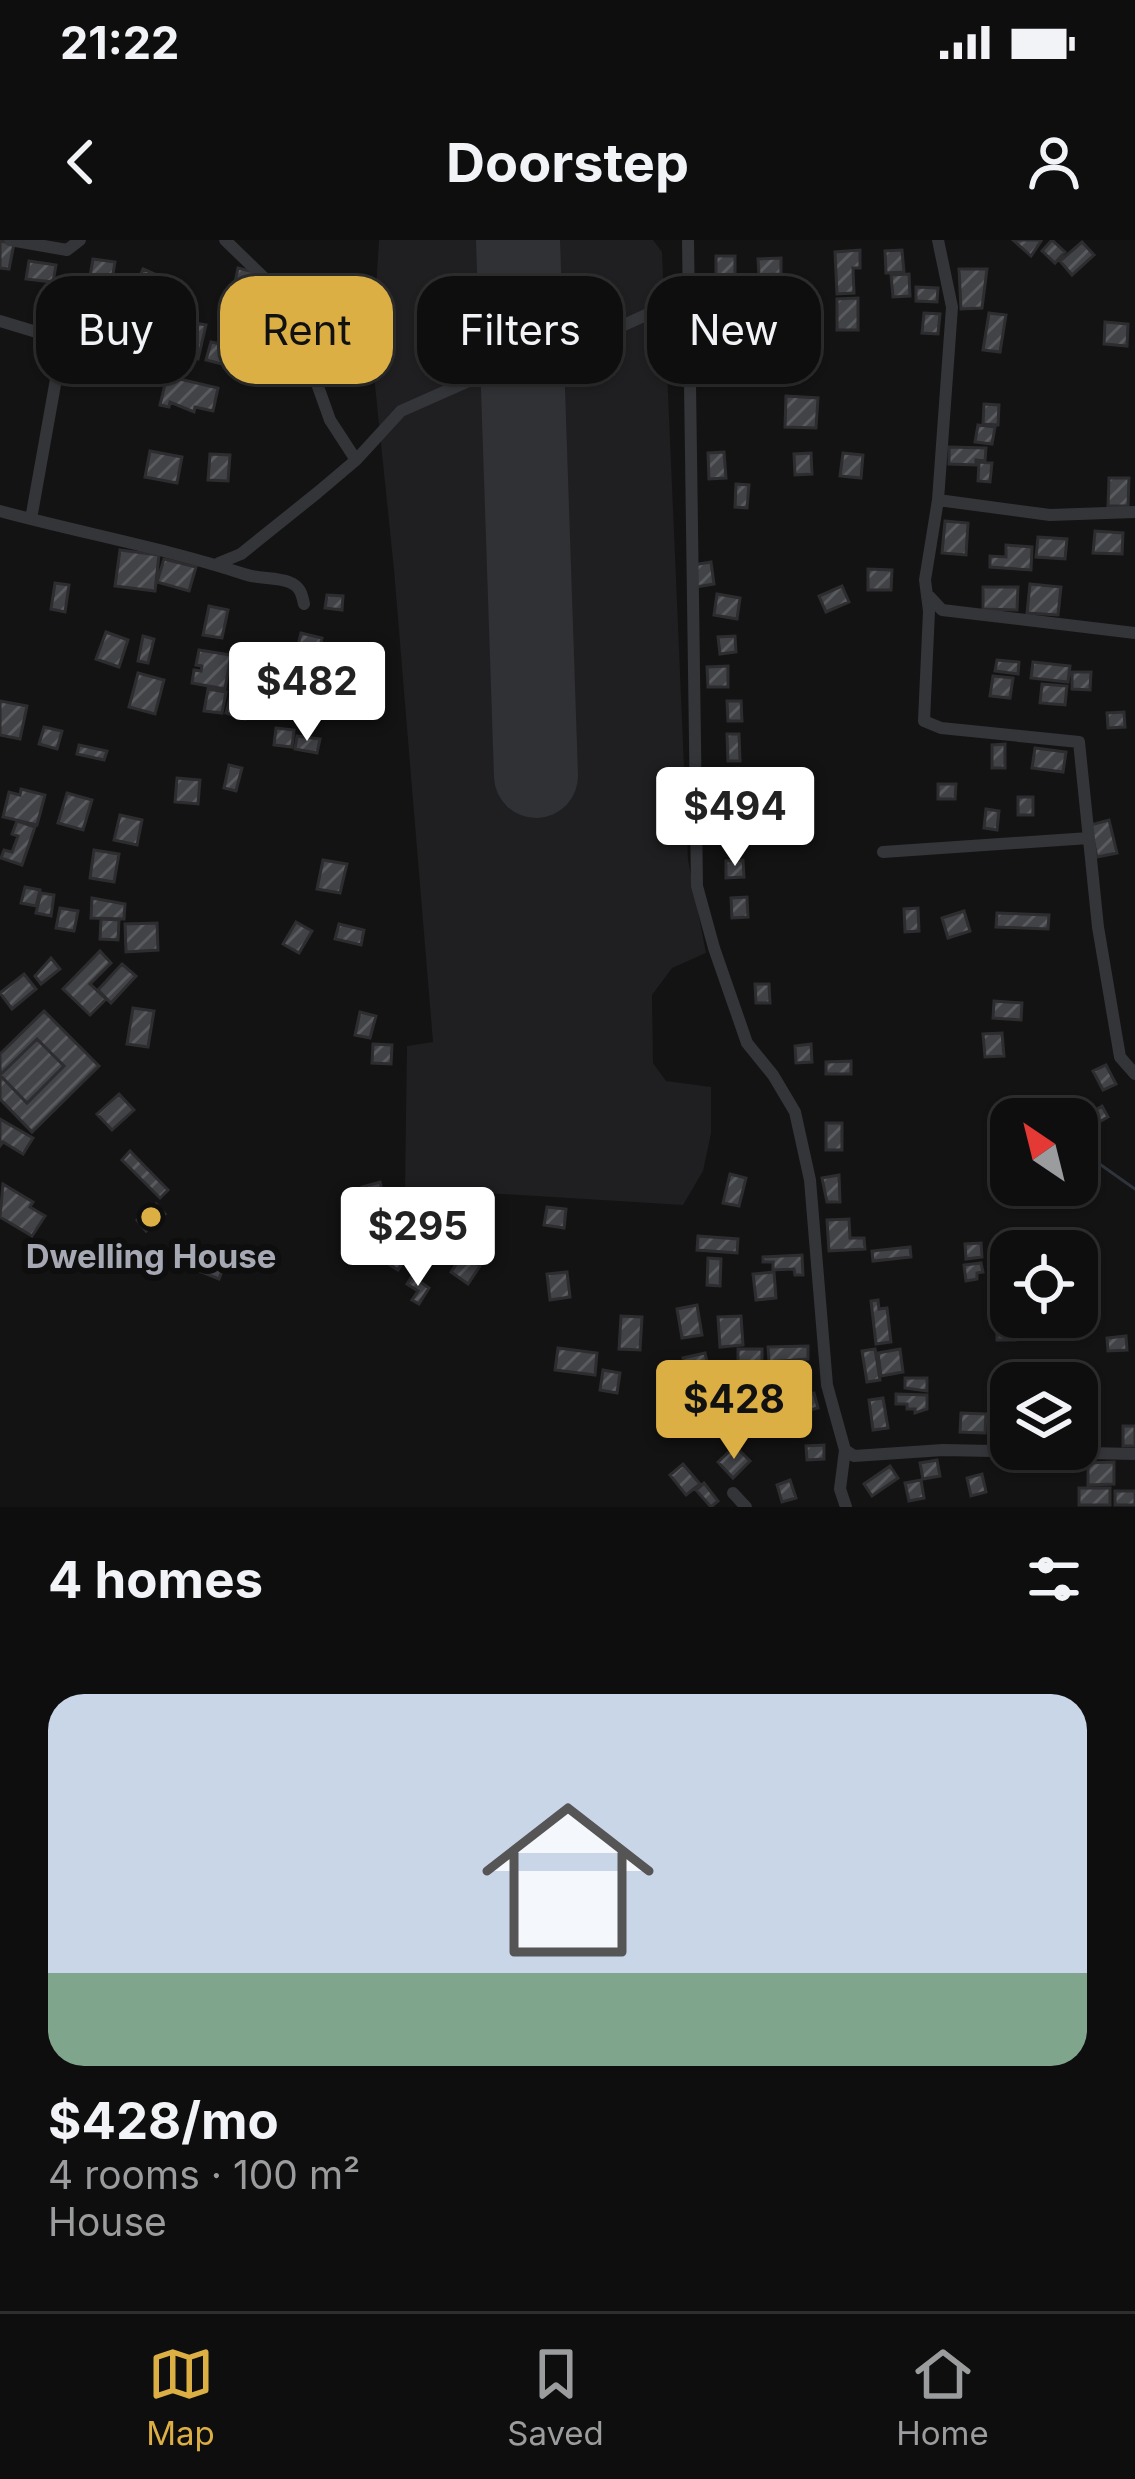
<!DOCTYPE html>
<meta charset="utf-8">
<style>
:root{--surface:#0e0e0f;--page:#171718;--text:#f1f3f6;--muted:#9b9c9e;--line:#2e2e2f;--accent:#dbaf43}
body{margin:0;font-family:Inter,sans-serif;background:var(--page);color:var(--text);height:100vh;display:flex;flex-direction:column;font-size:45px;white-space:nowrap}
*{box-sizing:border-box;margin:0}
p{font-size:39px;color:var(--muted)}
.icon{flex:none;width:66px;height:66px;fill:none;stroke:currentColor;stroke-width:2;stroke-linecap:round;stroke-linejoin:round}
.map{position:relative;height:1267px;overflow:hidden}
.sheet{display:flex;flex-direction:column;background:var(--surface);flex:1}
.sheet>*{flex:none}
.top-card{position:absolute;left:36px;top:36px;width:1065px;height:108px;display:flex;gap:24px}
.needle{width:78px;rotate:325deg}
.controls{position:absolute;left:990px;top:858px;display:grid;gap:24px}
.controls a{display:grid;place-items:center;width:108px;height:108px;border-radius:24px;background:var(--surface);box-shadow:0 3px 9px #0004,0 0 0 3px var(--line);font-size:60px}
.price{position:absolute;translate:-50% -102px;padding:0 27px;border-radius:12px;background:#fff;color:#222;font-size:39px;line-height:78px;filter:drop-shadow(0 3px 6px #0008)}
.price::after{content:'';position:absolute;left:50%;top:72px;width:36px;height:27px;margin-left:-18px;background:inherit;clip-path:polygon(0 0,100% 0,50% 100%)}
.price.current{background:var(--accent);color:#111}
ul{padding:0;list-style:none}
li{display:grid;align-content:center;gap:24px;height:636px;padding:0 48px}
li+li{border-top:3px solid var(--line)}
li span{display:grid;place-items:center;height:372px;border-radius:36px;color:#555}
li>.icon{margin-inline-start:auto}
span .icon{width:216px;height:216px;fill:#fffc;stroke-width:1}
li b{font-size:51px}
h2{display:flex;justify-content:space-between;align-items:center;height:144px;padding:0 48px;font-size:51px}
.tag{padding:0 42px;border-radius:36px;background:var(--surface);box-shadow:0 3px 9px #0004,0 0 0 3px var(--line);font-size:42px;line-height:108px}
.tag.current{background:var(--accent);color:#111}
.status{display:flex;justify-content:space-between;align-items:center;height:84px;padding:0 60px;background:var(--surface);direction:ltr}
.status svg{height:33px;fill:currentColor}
header{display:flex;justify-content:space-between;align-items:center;height:156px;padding:0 48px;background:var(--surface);font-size:54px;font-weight:700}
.tabs{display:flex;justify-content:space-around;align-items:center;height:168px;border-top:3px solid var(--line);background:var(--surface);font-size:33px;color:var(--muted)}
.tabs a{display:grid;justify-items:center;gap:6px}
.tabs .current{color:var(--accent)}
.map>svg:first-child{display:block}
.built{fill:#1f1f21}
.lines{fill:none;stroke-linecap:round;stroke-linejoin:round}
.stream{stroke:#2e343b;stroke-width:3}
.runway{stroke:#303134;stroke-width:84}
.building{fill:url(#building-hatch);stroke:#2d2d30;stroke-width:3;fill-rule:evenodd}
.minor{stroke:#343539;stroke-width:12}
.poi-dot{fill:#dbaf43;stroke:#0e0e0f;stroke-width:4.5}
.labels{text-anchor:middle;stroke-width:12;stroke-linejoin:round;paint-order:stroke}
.poi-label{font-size:33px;font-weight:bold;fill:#a6a9b3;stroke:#0e0e0f}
</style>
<div class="status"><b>21:22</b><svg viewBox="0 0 49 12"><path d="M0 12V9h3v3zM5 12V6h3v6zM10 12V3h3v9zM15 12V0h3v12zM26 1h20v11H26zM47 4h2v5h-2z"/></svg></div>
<header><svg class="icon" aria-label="back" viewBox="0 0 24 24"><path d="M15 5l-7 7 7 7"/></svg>Doorstep<svg class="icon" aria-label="person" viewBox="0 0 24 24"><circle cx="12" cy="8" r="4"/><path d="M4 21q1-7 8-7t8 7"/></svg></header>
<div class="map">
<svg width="1135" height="1267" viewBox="0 0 1135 1267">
<defs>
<pattern id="building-hatch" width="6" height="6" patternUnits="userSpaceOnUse" patternTransform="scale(3)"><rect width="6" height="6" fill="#424347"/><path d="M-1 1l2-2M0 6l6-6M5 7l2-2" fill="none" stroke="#5a5b5f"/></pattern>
</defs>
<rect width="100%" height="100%" fill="#131314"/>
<path class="built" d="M379 0H653L662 12 688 620 706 713 672 728 652 755 653 823 666 841 711 847V893L703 931 683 965 405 948 407 806 433 802 394 330 372 116Z"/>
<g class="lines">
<path class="stream" d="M1077 908 1135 949"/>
<path class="runway" d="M518 0 536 536"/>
</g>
<path class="building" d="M1013 0H1039L1041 1 1031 16Z
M1052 0 1065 12 1055 23 1042 11Z
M0 1 14 4 9 29 0 28Z
M1082 2 1094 15 1072 35 1060 21Z
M860 10V28H853L854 53 837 54 835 12Z
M902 10 904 32 886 33 885 11Z
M716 16H735V35H716Z
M781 18V34L759 35 758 19Z
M93 19 115 22 112 39 90 36Z
M29 21 56 25 53 42 26 39Z
M238 28 258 33 254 46 235 42Z
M143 29 164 38 156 56 135 47Z
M959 29H987L982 68 961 69Z
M909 34 910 56 893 57 891 35Z
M916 47 938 48 937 62 916 61Z
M858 58V90H837V59Z
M728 63 729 82 701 83V64Z
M800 66 805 97 786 100 781 69Z
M924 73 940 74 938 94 922 93Z
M989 73 1006 75 1000 112 983 110Z
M180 80 206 85 198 119 181 115 185 100 176 98Z
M1105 82 1128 84 1127 106 1104 104Z
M211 102 226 105V125L206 120Z
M167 136 218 148 213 171 195 167 194 172 170 162 169 167 160 165Z
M786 156 818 158 816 188 785 187Z
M984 164 999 165 998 185 983 184Z
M978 185 995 187 992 204 975 202Z
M949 207 986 208 985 221 976 220V225L949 224Z
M150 211 182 217 177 243 145 237Z
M724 212 726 238 709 239 708 213Z
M811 213 812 234 795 235 794 214Z
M843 213 863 215 861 238 840 236Z
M210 214 230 215 228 241 208 240Z
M979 222 992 223 990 242 978 241Z
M1109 238H1129L1128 266H1108Z
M736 244 749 245 747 268 735 267Z
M945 281 968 283 966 315 942 313Z
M1095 291 1123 293 1122 314 1093 313Z
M1038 297 1067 299 1065 319 1036 317Z
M1006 305 1032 307 1031 330 990 327V316L1006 317Z
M120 310 159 315 155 351 115 346Z
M164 319 196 327 189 351 157 342Z
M711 322 714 344 696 347 693 325Z
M868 329 892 330 891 350H868Z
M55 343 69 345 65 372 51 369Z
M1030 344 1061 347 1058 375 1027 373Z
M842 346 849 362 826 372 819 356Z
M983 347H1018L1017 370 983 369Z
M717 354 740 358 737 379 714 375Z
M327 355 343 356 342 370 325 368Z
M209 366 228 370 222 398 203 395Z
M106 392 128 400 119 427 96 419Z
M301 393 322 398 315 427 294 422Z
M143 396 154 399 148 423 138 421Z
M735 396 736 412 720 414 718 397Z
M199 410 231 415 225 449 192 443 194 430 201 431 202 426 196 425Z
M333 420 351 422 348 447 330 444Z
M997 420 1019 422 1018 434 995 431Z
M1033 422 1070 426 1068 442 1031 438Z
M728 426V447H708L707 427Z
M1072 432H1091L1090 450 1072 449Z
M138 433 164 440 155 474 129 467Z
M290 436 304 439 300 459 285 456Z
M993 436 1013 438 1010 458 990 456Z
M1042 444 1067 446 1065 465 1040 463Z
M208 449 226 452 222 473 204 471Z
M231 455 250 461 245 479 226 473Z
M0 461 27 466 20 499 0 495Z
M727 461H741L742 481H728Z
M1124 472 1125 487 1108 488 1107 473Z
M44 487 62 491 57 509 39 504Z
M276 488 294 490 292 507 274 505Z
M727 494H739L740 521H728Z
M297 496 320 499 317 513 295 509Z
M1005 504V528H992V505Z
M79 505 107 511 104 520 77 514Z
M1035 508 1066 512 1063 532 1032 528Z
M229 525 242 528 236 551 224 548Z
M738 528V545L724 546 723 529Z
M177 538 200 540 198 564 175 562Z
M938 544H956L955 559H938Z
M21 549 45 555 37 585 3 577 9 552 20 555Z
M67 553 92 560 83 590 58 583Z
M1018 557H1033V575H1018Z
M986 569 999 571 997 590 984 588Z
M120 575 142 580 137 605 114 600Z
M1109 580 1117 613 1097 617 1090 585Z
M17 581 35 587 22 625 1 618 4 610 12 612 18 596 12 594Z
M94 610 119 614 114 642 90 638Z
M323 620 347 624 340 653 317 649Z
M743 620 744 637 726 638V621Z
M25 647 40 650 36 666 21 663Z
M41 653 54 655 51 676 36 673Z
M747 657 748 677 732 678 731 658Z
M92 658 125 664 124 679 91 678Z
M60 668 78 671 74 691 56 688Z
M918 668 919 691 905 692 904 669Z
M964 671 970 691 948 698 942 678Z
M997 673 1049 675 1048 689 996 687Z
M101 679 119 680 118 700 100 699Z
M296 682 312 691 299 713 283 704Z
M157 683 158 710 126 712 125 684Z
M339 684 364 690 361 705 335 699Z
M100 711 111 723 90 744 106 759 90 775 63 749Z
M51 718 60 729 41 744 35 736Z
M122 724 136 736 111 763 98 750Z
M24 734 36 749 12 769 0 753Z
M755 744H769L770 763H756Z
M994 761 1022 763 1021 780 993 778Z
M133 768 154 771 148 807 127 804Z
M44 771 99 826 32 892 0 859V814ZM37 799 64 826 27 863 0 835Z
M360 772 376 776 370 798 355 795Z
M1002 793 1004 816 985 817 983 794Z
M37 799 64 826 27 863 0 835Z
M373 804 392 805 391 824 372 823Z
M811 804 812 822 796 823 795 806Z
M851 821V834H826V822Z
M1106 825 1116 844 1103 850 1093 831Z
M119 854 134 870 112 890 97 874Z
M1102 866 1108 877 1092 886 1086 876Z
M0 879 33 898 23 914 3 902 0 906Z
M826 883H842V910H826Z
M130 911 168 950 160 958 122 920Z
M730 934 746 938 739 966 723 963Z
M839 935 840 962H827L822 938Z
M380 942 386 964 368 969 362 947Z
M3 944 33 962 30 967 45 976 32 996 0 977Z
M156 964 165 974 146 991 137 980Z
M547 967 566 969 564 988 544 985Z
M849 979 850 998H864L865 1009 829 1011 827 980Z
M698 996 738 999 737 1013 697 1010Z
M398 1001 411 1010 398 1030 385 1022Z
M981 1003 982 1017 966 1019 965 1004Z
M910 1007 911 1017 873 1021 872 1011Z
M463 1014 480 1026 468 1044 451 1032Z
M802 1015 803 1035H795L794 1029 773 1030V1022H763V1017Z
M204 1017 224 1026 219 1039 199 1031Z
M708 1018 721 1019 720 1046 707 1045Z
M981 1023 983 1032 977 1033V1039L966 1041 964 1025Z
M567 1032 570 1057 550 1060 547 1034Z
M774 1032 776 1058 756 1060 753 1034Z
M412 1036 429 1048 419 1064 412 1060 418 1051 407 1044Z
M878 1060 879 1069 887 1068 891 1102 876 1104 871 1061Z
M697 1065 702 1095 682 1098 677 1069Z
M621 1076 642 1077 640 1110 619 1109Z
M741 1076 743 1105 720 1107 718 1077Z
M997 1086H1015V1100H997Z
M1126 1096 1127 1110 1108 1111 1107 1098Z
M808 1106V1119L769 1122 768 1107Z
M558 1108 597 1113 595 1135 555 1130Z
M738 1109H762V1123H738Z
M875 1109 880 1140 867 1142 862 1111Z
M900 1109 903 1132 881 1136 878 1113Z
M705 1113 711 1139 688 1144 679 1124 684 1123 683 1118Z
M787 1127 788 1141H768V1128Z
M603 1130 620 1133 617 1153 600 1150Z
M905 1138H927V1151L905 1148Z
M814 1153 818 1168 803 1172 799 1157Z
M896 1154 927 1155V1169L915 1173V1169H907V1164H896Z
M883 1158 888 1188 873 1190 869 1160Z
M961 1173 986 1174 985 1193 960 1192Z
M1123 1186H1135V1206H1123Z
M824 1205V1219L807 1220 806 1206Z
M735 1206 750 1221 733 1238 718 1222Z
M937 1220 940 1236 923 1239 920 1223Z
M1114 1222V1244L1088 1245V1223Z
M683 1224 700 1244 686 1255 670 1235Z
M890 1226 898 1238 872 1256 864 1244Z
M982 1234 986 1252 971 1256 967 1238Z
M790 1240 796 1258 782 1262 777 1245Z
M921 1240 924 1258 909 1261 905 1243Z
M704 1243 718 1261 711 1267 696 1250Z
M1079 1248H1110V1265H1079Z
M1115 1251H1135V1265H1115Z"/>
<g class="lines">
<path class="minor" d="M10 0 67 10 80 0
M225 0 287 60 330 180 356 220
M688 0 697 646 714 708 747 803 773 835 795 872 810 940 827 1145 845 1210 840 1249 846 1267
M938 0 952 67 938 260 925 340 929 371 924 481 941 488 1079 502 1098 687 1120 817 1135 834
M0 81 63 100
M938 260 1050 275 1135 272
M0 271C81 293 165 308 244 334 258 339 276 337 289 342 300 346 302 354 304 364
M31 279 63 100 155 129
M219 323 241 314 317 253 356 220 401 171 471 140 553 117 688 56
M930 357 942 370 1135 393
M883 612 1089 598
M845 1210 854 1216 943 1210 1135 1214
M733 1253 746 1267"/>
</g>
<circle class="poi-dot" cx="151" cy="977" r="12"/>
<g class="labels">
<g class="poi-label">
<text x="151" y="1028">Dwelling House</text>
</g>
</g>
</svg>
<div class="controls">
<a><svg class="needle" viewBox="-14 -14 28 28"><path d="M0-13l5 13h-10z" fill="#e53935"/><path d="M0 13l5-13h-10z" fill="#9b9c9e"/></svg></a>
<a><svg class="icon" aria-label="locate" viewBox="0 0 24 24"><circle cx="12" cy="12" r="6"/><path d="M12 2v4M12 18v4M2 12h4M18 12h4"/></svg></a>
<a><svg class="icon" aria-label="layers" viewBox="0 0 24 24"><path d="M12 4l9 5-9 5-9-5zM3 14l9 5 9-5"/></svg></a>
</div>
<b class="price" style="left:307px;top:504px">$482</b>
<b class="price" style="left:735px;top:629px">$494</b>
<b class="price" style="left:418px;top:1049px">$295</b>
<b class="price current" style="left:734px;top:1222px">$428</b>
<div class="top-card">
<a class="tag">Buy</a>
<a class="tag current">Rent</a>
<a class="tag">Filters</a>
<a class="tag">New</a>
</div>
</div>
<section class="sheet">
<h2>4 homes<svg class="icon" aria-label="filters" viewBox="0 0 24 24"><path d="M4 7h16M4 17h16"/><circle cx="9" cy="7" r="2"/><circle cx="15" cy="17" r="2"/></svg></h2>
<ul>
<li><span style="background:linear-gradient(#c9d6e8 75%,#7fa58c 0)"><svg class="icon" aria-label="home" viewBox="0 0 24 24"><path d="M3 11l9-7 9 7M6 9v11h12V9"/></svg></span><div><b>$428/mo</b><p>4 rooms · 100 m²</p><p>House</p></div></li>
</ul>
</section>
<nav class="tabs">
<a class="current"><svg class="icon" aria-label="map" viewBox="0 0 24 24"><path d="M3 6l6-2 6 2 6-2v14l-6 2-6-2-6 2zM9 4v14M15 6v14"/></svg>Map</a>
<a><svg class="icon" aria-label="saved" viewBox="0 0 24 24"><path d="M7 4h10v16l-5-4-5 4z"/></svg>Saved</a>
<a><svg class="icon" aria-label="home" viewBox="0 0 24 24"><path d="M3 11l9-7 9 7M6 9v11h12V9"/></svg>Home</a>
</nav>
